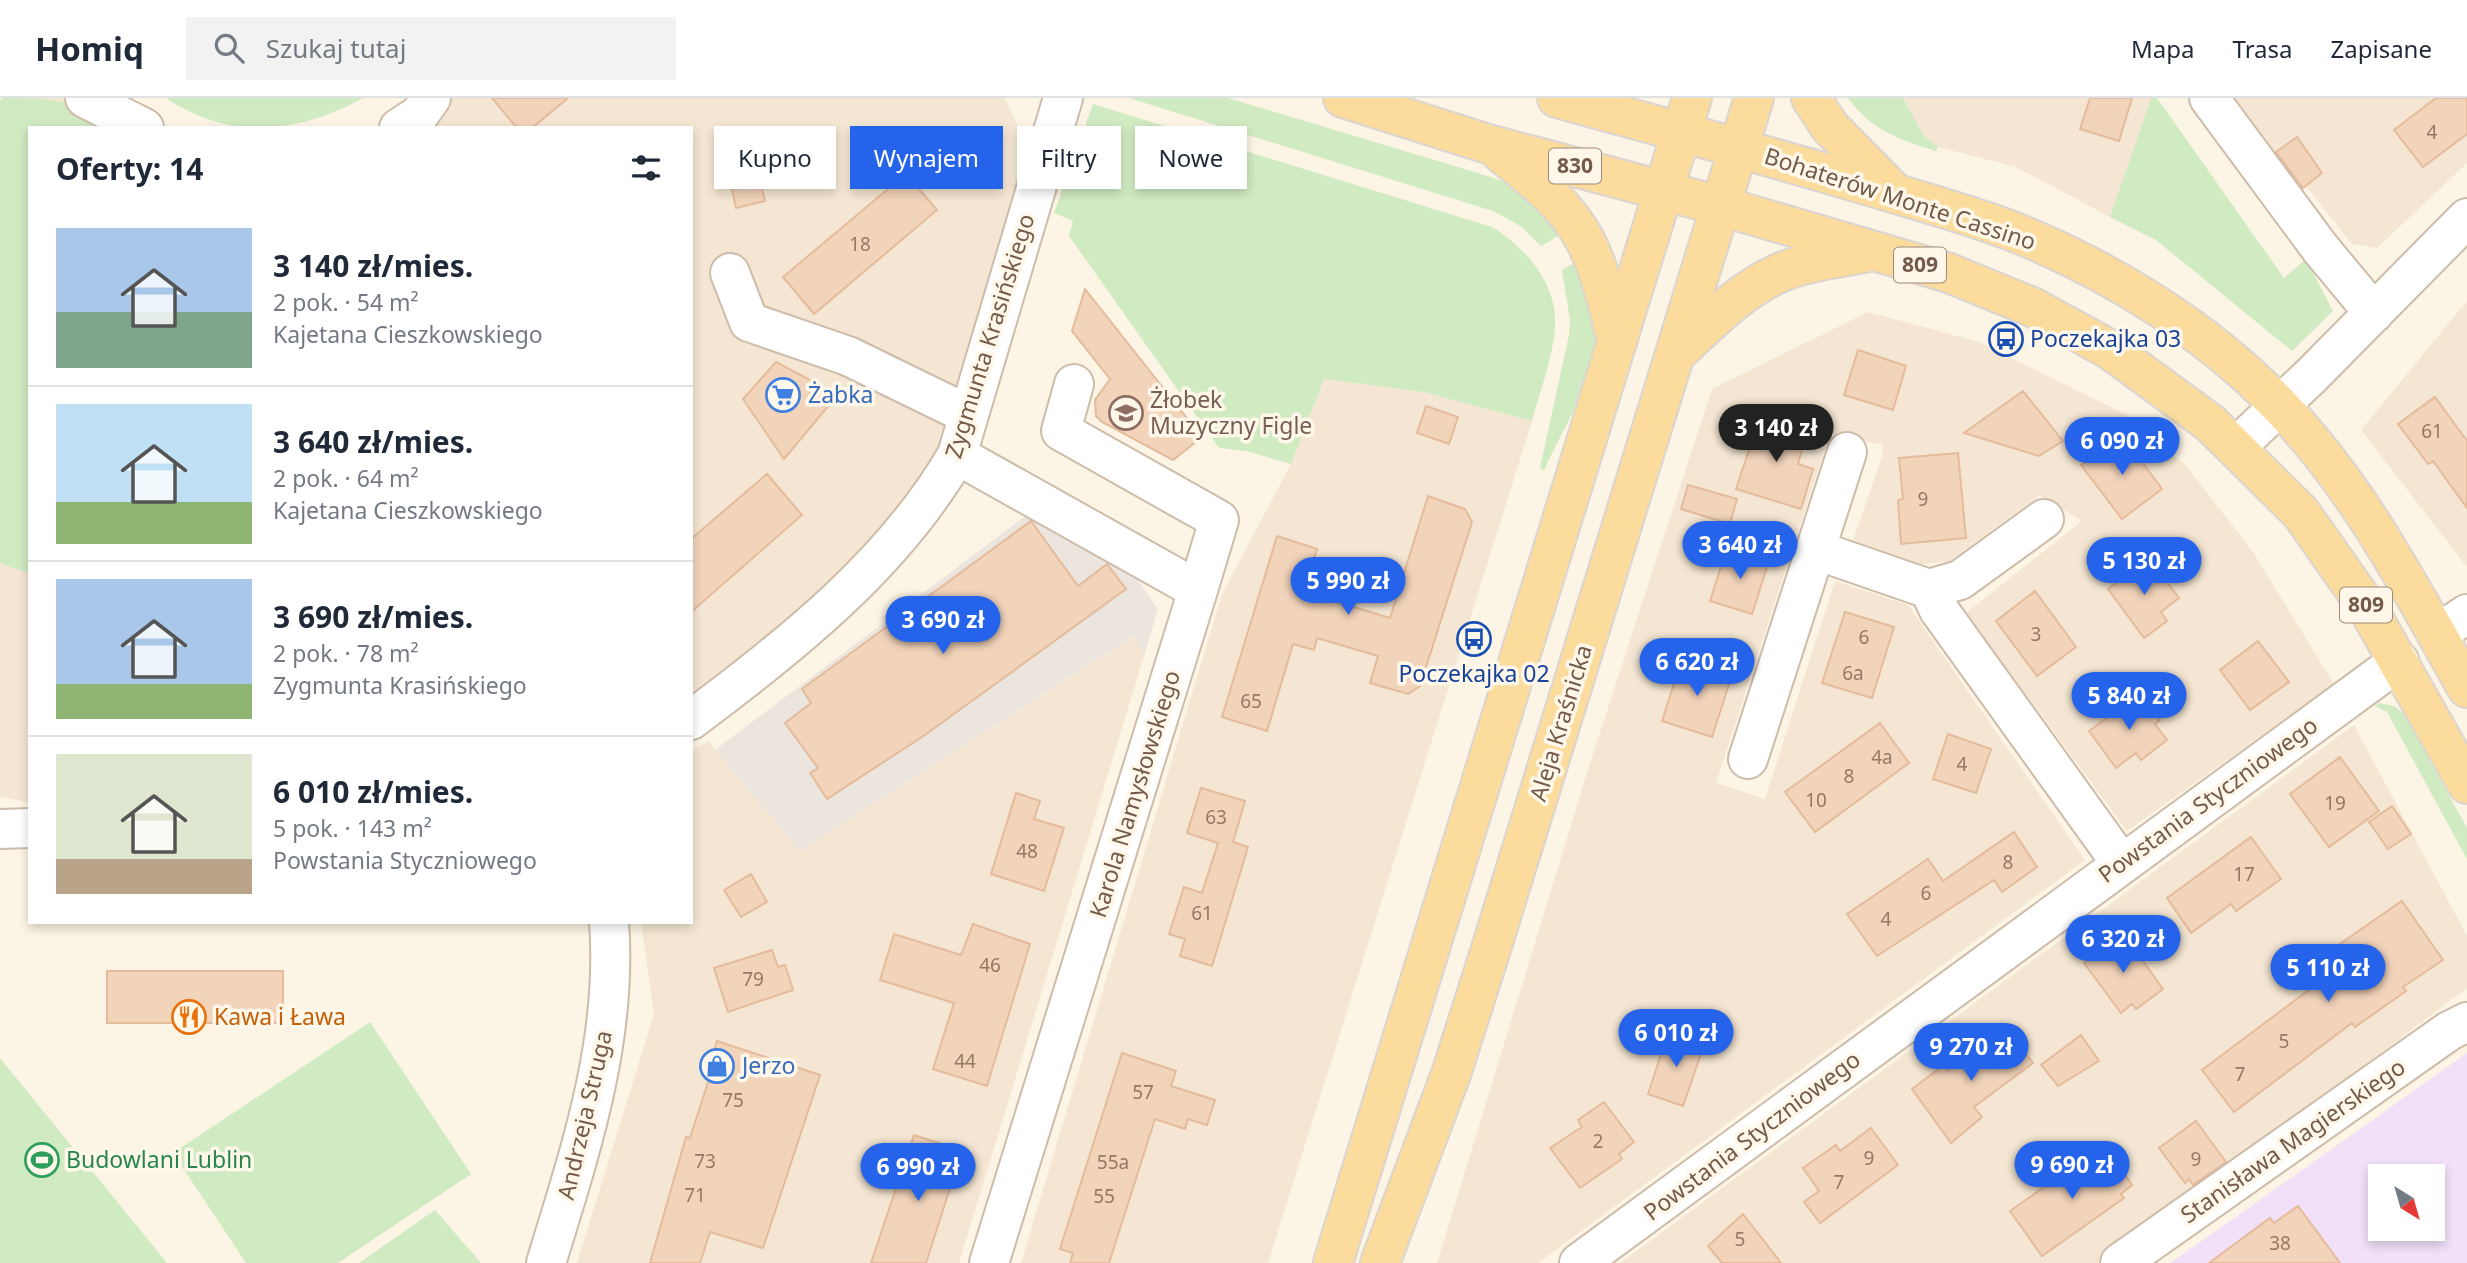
<!DOCTYPE html>
<html lang="pl">
<meta charset="utf-8">
<style>
:root{--surface:#fff;--page:#f2f2f3;--text:#1f2937;--muted:#747a83;--line:#e0e1e3;--accent:#2563eb}
body{margin:0;font-family:"Noto Sans",sans-serif;background:var(--page);color:var(--text);height:100vh;display:flex;flex-direction:column;font-size:26px;white-space:nowrap}
*{box-sizing:border-box;margin:0}
p{font-size:23px;color:var(--muted)}
.icon{flex:none;width:38px;height:38px;fill:none;stroke:currentColor;stroke-width:2;stroke-linecap:round;stroke-linejoin:round}
.map{position:relative;flex:1;overflow:hidden}
.drawer{position:absolute;left:28px;top:28px;width:665px;height:798px;display:flex;flex-direction:column;background:var(--surface);border-radius:0px;box-shadow:0 4px 10px #0003}
.drawer>*{flex:none}
.top-card{position:absolute;left:714px;top:28px;width:665px;height:63px;display:flex;gap:14px}
.needle{width:46px;rotate:143deg}
.fabs{position:absolute;left:2368px;top:1066px;display:grid;gap:14px}
.fabs a{display:grid;place-items:center;width:77px;height:77px;border-radius:0px;background:var(--surface);box-shadow:0 4px 10px #0003;font-size:35px}
.price{position:absolute;translate:-50% -60px;padding:0 16px;border-radius:24px;background:var(--accent);color:#fff;font-size:23px;line-height:46px;filter:drop-shadow(0 2px 4px #0008)}
.price::after{content:'';position:absolute;left:50%;top:42px;width:21px;height:16px;margin-left:-10px;background:inherit;clip-path:polygon(0 0,100% 0,50% 100%)}
.price.current{background:#222;color:#fff}
ul{padding:0;list-style:none}
li{display:flex;align-items:center;gap:21px;height:175px;padding:0 28px}
li+li{border-top:2px solid var(--line)}
li span{display:grid;place-items:center;flex:none;width:196px;height:140px;border-radius:0px;color:#555}
li>.icon{margin-inline-start:auto}
span .icon{width:84px;height:84px;fill:#fffc;stroke-width:1}
li b{font-size:30px}
h2{display:flex;justify-content:space-between;align-items:center;height:84px;padding:0 28px;font-size:30px}
.chip{padding:0 24px;border-radius:0px;background:var(--surface);box-shadow:0 4px 10px #0003;font-size:24px;line-height:63px}
.chip.current{background:var(--accent);color:#fff}
header{display:flex;align-items:center;gap:42px;box-sizing:border-box;height:98px;padding:0 35px;background:var(--surface);border-bottom:2px solid var(--line)}
header strong{font-size:33px}
nav{display:flex;gap:38px;margin-inline-start:auto;font-size:24px}
.search{width:490px;height:63px;background:var(--page);display:flex;align-items:center;gap:18px;box-sizing:border-box;padding:0 24px;border-radius:0px;color:var(--muted);font-size:26px}
.map>svg:first-child{display:block}
.residential{fill:#f4e6d2;fill-rule:evenodd}
.industrial{fill:#ece5de}
.education{fill:#f1e0f8;fill-rule:evenodd}
.green{fill:#d0eac2}
.building{fill:#f2d4bb;stroke:#e4bb9b;stroke-width:2}
.lines{fill:none;stroke-linecap:round;stroke-linejoin:round}
.minor-casing{stroke:#cebcaa;stroke-width:42}
.major-casing{stroke:#dbd4d0;stroke-width:42}
.minor{stroke:#fff;stroke-width:38}
.major{stroke:#fbdc9c;stroke-width:38}
.labels{text-anchor:middle;stroke-width:7;stroke-linejoin:round;paint-order:stroke}
.number-label{font-size:19px;fill:#947966}
.shield{fill:#fff8ea;stroke:#9e8a79;stroke-width:2}
.shield-label{font-size:21px;font-weight:bold;fill:#745b49}
.street-label{font-size:23px;fill:#745b49;stroke:#fff8ea}
.transit-label{font-size:23px;fill:#164399;stroke:#fff8ea;text-anchor:start}
.shop-label{font-size:23px;fill:#366cbe;stroke:#fff8ea;text-anchor:start}
.education-label{font-size:23px;fill:#785e54;stroke:#fff8ea;text-anchor:start}
.food-label{font-size:23px;fill:#c56008;stroke:#fff8ea;text-anchor:start}
.leisure-label{font-size:23px;fill:#27864d;stroke:#fff8ea;text-anchor:start}
</style>
<header>
<strong>Homiq</strong>
<div class="search"><svg class="icon" aria-label="search" viewBox="0 0 24 24"><circle cx="10" cy="10" r="6"/><path d="M15 15l6 6"/></svg>Szukaj tutaj</div>
<nav><a>Mapa</a><a>Trasa</a><a>Zapisane</a></nav>
</header>
<div class="map">
<svg width="2467" height="1165" viewBox="0 0 2467 1165">
<rect width="100%" height="100%" fill="#fcf4e4"/>
<path class="residential" d="M3 0H64L121 30H30V705L0 698V3Z
M441 0H492L517 30H420Z
M568 0H1004L1029 50 957 357 691 622V514L802 417 767 376 691 441V30H532ZM757 68 765 103 736 110 728 73ZM905 76 937 113 813 215 783 178ZM776 264 814 284 808 293 830 307 784 360 743 301Z
M1903 0H2151L2110 119 2016 69 1938 49 1924 38Z
M2233 0H2467V65L2377 150 2352 146 2306 88 2300 91Z
M2467 203V469L2361 332Z
M1868 214 1979 244 2129 318 2187 369 2253 454 2334 586 2127 733 1966 515 2082 423 2040 397 1949 463 1899 469 1852 445 1882 359 1883 347 1830 335 1716 685 1765 701 1835 483 1908 507 2085 762 1538 1165H1437L1590 665 1712 291Z
M1324 281 1424 294 1532 323 1268 1165H1021L1222 496 1291 366Z
M1135 538 1144 558 959 1165H577L654 916 641 824H691V654L708 643 800 753Z
M2354 627 2467 838V890L2126 1146 2097 1165H1620Z"/>
<path class="industrial" d="M1028 416 1131 472 1158 511 1144 558 1134 538 800 753 715 652Z"/>
<path class="education" d="M2467 955V1165H2170L2243 1114ZM2380 1078H2432V1130H2380Z"/>
<path class="green" d="M3 0C42 0 84 0 110 30H30V476L0 465V3Z
M167 0H363C310 30 244 42 189 13 182 9 171 5 167 0Z
M1129 0H1228L1481 76 1514 87 1568 132 1541 148 1522 129 1493 113Z
M1848 0H1903L1924 38 1938 49 1936 53C1901 43 1870 31 1848 0Z
M2151 0H2157L2284 180 2306 161 2333 213 2292 253 2156 142 2110 119Z
M1093 6 1492 129C1525 149 1558 186 1555 229 1553 259 1540 293 1532 323L1424 294 1324 281 1291 366 1246 353 1219 350 1069 138 1073 123 1054 115Z
M1585 159C1589 181 1596 206 1597 229 1598 278 1564 328 1544 372L1540 370 1569 237 1570 222 1562 172Z
M2379 605 2394 608 2404 616 2467 730V761L2387 614 2375 608Z
M370 924 471 1076 338 1165H246L173 1055Z
M0 960 167 1165H0Z
M435 1112 481 1165H359Z"/>
<path class="building" d="M492 0H568L532 30H517Z
M2090 0H2132L2119 43 2080 31Z
M2436 0H2467V36L2423 69 2394 32Z
M2297 39 2322 75 2303 90 2276 54Z
M757 68 765 103 736 110 728 73Z
M906 76 937 112 814 216 783 179Z
M1085 191 1202 339 1173 362 1102 324 1096 318 1095 302 1110 281 1072 233Z
M1858 252 1906 268 1893 312 1844 297Z
M776 264 814 284 808 293 830 306 784 361 743 301Z
M2023 293 2063 343 2039 358 1964 335Z
M2435 299 2467 343V410L2433 363 2428 366 2398 326Z
M1426 308 1458 319 1449 346 1417 335Z
M1760 319 1808 331 1798 366 1813 371 1801 411 1736 391Z
M2123 338 2162 391 2122 421 2081 367Z
M1958 355 1966 440 1901 446 1898 402 1903 401 1899 360Z
M767 376 802 417 691 514V441Z
M1688 387 1737 401 1730 426 1681 411Z
M1428 398 1465 411 1472 424 1420 588 1408 596 1370 585 1378 558 1317 540 1314 552 1293 546 1267 633 1222 619 1277 438 1317 451 1304 494 1390 520Z
M1031 423 1078 488 1107 466 1126 491 925 637 827 701 810 675 818 670 785 625 811 605 802 591Z
M1727 450 1769 463 1752 516 1710 503Z
M2149 460 2179 500 2161 514 2167 523 2144 540 2108 491Z
M2035 493 2076 549 2037 578 1996 523Z
M1845 514 1894 529 1872 600 1822 585Z
M2258 543 2289 584 2250 612 2220 572Z
M1682 561 1732 577 1712 639 1662 623Z
M2139 596 2160 622 2155 626 2167 642 2141 662 2136 655 2116 670 2089 633Z
M1880 625 1909 665 1815 734 1785 694Z
M1948 636 1991 651 1976 695 1933 681Z
M2340 659 2379 713 2329 749 2290 696Z
M1201 690 1245 703 1233 744 1248 749 1212 868 1180 858 1185 841 1169 836 1184 789 1202 795 1218 745 1187 735Z
M1016 695 1040 703 1034 721 1064 730 1044 793 991 776Z
M2392 708 2411 736 2388 751 2369 724Z
M2014 734 2037 769 2002 794 1994 782 1877 858 1847 816 1928 761 1943 783Z
M2251 739 2281 781 2236 813 2231 806 2191 835 2167 800Z
M751 776 767 804 741 819 724 792Z
M2402 803 2443 862 2403 889 2406 893 2355 929 2352 925 2234 1014 2202 972 2322 882 2311 866Z
M973 826 1030 846 987 988 933 971 954 905 880 882 894 836 961 857Z
M2123 835 2163 891 2136 911 2132 906 2121 915 2084 865Z
M772 852 778 869 785 867 793 892 728 914 714 870Z
M107 873H283V925H107Z
M2006 929 2033 965 1974 1009 1982 1019 1951 1045 1912 991 1944 967 1948 973Z
M1668 935 1704 947 1683 1008 1648 996Z
M2081 937 2099 963 2058 988 2041 967Z
M717 943 820 977 763 1150 710 1134 700 1165H650L686 1039 690 1040 710 978H706Z
M1122 955 1176 973 1171 988 1215 1002 1207 1027 1188 1021 1185 1031 1155 1021 1109 1165H1070L1073 1155 1060 1151Z
M1604 1004 1634 1044 1619 1056 1622 1061 1580 1090 1550 1050 1582 1029 1578 1022Z
M2196 1023 2226 1064 2193 1087 2189 1081 2185 1085 2159 1050Z
M1871 1030 1898 1067 1820 1125 1804 1104 1819 1093 1803 1070 1836 1047 1840 1053Z
M914 1037 962 1053 926 1165H871Z
M2109 1053 2132 1087 2121 1096 2124 1100 2042 1158 2010 1113 2091 1056 2096 1062Z
M2298 1108 2340 1165H2209L2270 1120 2274 1125Z
M1743 1116 1781 1165H1722L1708 1148Z"/>
<g class="lines">
<g class="minor-casing">
<path id="minor" d="M85 0 144 30
M2209 0 2320 150 2374 215
M399 30 419 17 431 0
M730 175 749 224 848 258 969 317
M1074 286 1061 333 1219 422 1198 492
M2236 349 2311 278 2467 120
M957 357 1198 492 989 1165
M1816 452 1929 491 1939 512 2121 765
M1929 491 1960 482 2044 421
M2437 536 2467 516
M691 622C792 546 893 467 957 357L1063 0
M1748 661 1847 354
M0 731 30 730
M546 1165C580 1054 618 942 609 824
M1579 1165 2399 563
M2120 1165 2449 933 2467 924"/>
</g>
<g class="major-casing">
<path id="major" d="M1343 0 1488 46 1721 108 1949 175 2032 209 2109 251 2210 325 2301 415 2367 509 2467 686
M1557 0C1658 28 1759 55 1859 85 1912 101 1966 115 2017 135 2113 174 2206 232 2278 306 2358 388 2411 491 2467 590
M1811 0 1830 29 1892 92
M1501 55C1583 120 1593 140 1616 241
M1677 255C1709 225 1742 190 1784 173 1810 163 1838 160 1864 155
M1333 1165 1692 0
M1380 1165 1451 976 1491 851 1754 0"/>
</g>
<use href="#minor" class="minor"/>
<use href="#major" class="major"/>
</g>
<defs>
<g id="bus-ring" transform="scale(1.75)"><circle r="9.5" fill="#fff8ea" stroke="#1a4fb4" stroke-width="1.5"/><path d="M-5-6H5V4H4V6H2V4H-2V6H-4V4H-5ZM-3.5-4V0h7V-4ZM-3.5 1.2v1.5H-2V1.2ZM2 1.2v1.5H3.5V1.2Z" fill="#1a4fb4"/></g>
<g id="supermarket-ring" transform="scale(1.75)"><circle r="9.5" fill="#fff8ea" stroke="#3f7fe0" stroke-width="1.5"/><path d="M-6-5.5h2.5l.6 2H6L4.5 2H-2.5L-4.4-4H-6ZM-1.5 3.2a1.3 1.3 0 1 0 .1 0ZM3 3.2a1.3 1.3 0 1 0 .1 0Z" fill="#3f7fe0"/></g>
<g id="school-ring" transform="scale(1.75)"><circle r="9.5" fill="#fff8ea" stroke="#8d6e63" stroke-width="1.5"/><path d="M0-5L7-2L0 1L-7-2ZM-4 1L0 2.5L4 1V4Q0 6-4 4Z" fill="#8d6e63"/></g>
<g id="restaurant-ring" transform="scale(1.75)"><circle r="9.5" fill="#fff8ea" stroke="#e8710a" stroke-width="1.5"/><path d="M-5-6h1v4h1v-4h1v4h1v-4h1v5L-1.5 .5V6h-2V.5L-5-1ZM5-6V6H3V1.5H1.5Q1.5-4 5-6Z" fill="#e8710a"/></g>
<g id="shop-ring" transform="scale(1.75)"><circle r="9.5" fill="#fff8ea" stroke="#3f7fe0" stroke-width="1.5"/><path d="M-5-2.5h2.3a2.7 3.5 0 0 1 5.4 0H5L5.5 6h-11ZM-1.5-2.5h3a1.5 2.3 0 0 0-3 0Z" fill="#3f7fe0"/></g>
<g id="stadium-ring" transform="scale(1.75)"><circle r="9.5" fill="#fff8ea" stroke="#2e9e5b" stroke-width="1.5"/><path d="M0-5a6.5 5 0 1 0 0 10a6.5 5 0 1 0 0-10ZM-3.5-1.8h7v3.6h-7Z" fill="#2e9e5b"/></g>
</defs>
<g fill-rule="evenodd">
<use href="#bus-ring" x="2006" y="241"/>
<use href="#supermarket-ring" x="783" y="297"/>
<use href="#school-ring" x="1126" y="315"/>
<use href="#bus-ring" x="1474" y="541"/>
<use href="#restaurant-ring" x="189" y="919"/>
<use href="#shop-ring" x="717" y="968"/>
<use href="#stadium-ring" x="42" y="1062"/>
</g>
<g class="labels">
<g class="number-label">
<text x="2432" y="41">4</text>
<text x="860" y="153">18</text>
<text x="2432" y="340">61</text>
<text x="1923" y="408">9</text>
<text x="2036" y="543">3</text>
<text x="1864" y="546">6</text>
<text x="1853" y="582">6a</text>
<text x="1251" y="610">65</text>
<text x="1882" y="666">4a</text>
<text x="1962" y="673">4</text>
<text x="1849" y="685">8</text>
<text x="1816" y="709">10</text>
<text x="2335" y="712">19</text>
<text x="1216" y="726">63</text>
<text x="1027" y="760">48</text>
<text x="2008" y="771">8</text>
<text x="2244" y="783">17</text>
<text x="1926" y="802">6</text>
<text x="1202" y="822">61</text>
<text x="1886" y="828">4</text>
<text x="990" y="874">46</text>
<text x="753" y="888">79</text>
<text x="2284" y="950">5</text>
<text x="965" y="970">44</text>
<text x="2240" y="983">7</text>
<text x="1143" y="1001">57</text>
<text x="733" y="1009">75</text>
<text x="1598" y="1050">2</text>
<text x="1869" y="1067">9</text>
<text x="2196" y="1068">9</text>
<text x="705" y="1070">73</text>
<text x="1113" y="1071">55a</text>
<text x="1839" y="1091">7</text>
<text x="695" y="1104">71</text>
<text x="1104" y="1105">55</text>
<text x="1740" y="1148">5</text>
<text x="2280" y="1152">38</text>
</g>
<g class="shield">
<rect x="1549" y="50.5" width="52" height="35" rx="5"/>
<rect x="1894" y="149.5" width="52" height="35" rx="5"/>
<rect x="2340" y="489.5" width="52" height="35" rx="5"/>
</g>
<g class="shield-label">
<text x="1575" y="75">830</text>
<text x="1920" y="174">809</text>
<text x="2366" y="514">809</text>
</g>
<g class="street-label">
<text transform="translate(1900 101) rotate(18)" y="8">Bohaterów Monte Cassino</text>
<text transform="translate(990 238) rotate(-73)" y="8">Zygmunta Krasińskiego</text>
<text transform="translate(1561 625) rotate(-73)" y="8">Aleja Kraśnicka</text>
<text transform="translate(1135 696) rotate(-73)" y="8">Karola Namysłowskiego</text>
<text transform="translate(2208 702) rotate(-36)" y="8">Powstania Styczniowego</text>
<text transform="translate(585 1017) rotate(-77)" y="8">Andrzeja Struga</text>
<text transform="translate(1752 1038) rotate(-37)" y="8">Powstania Styczniowego</text>
<text transform="translate(2293 1043) rotate(-35)" y="8">Stanisława Magierskiego</text>
</g>
<g class="transit-label">
<text x="2030" y="249">Poczekajka 03</text>
<text x="1474" y="584" text-anchor="middle">Poczekajka 02</text>
</g>
<g class="shop-label">
<text x="808" y="305">Żabka</text>
<text x="742" y="976">Jerzo</text>
</g>
<g class="education-label">
<text x="1150" y="310">Żłobek<tspan x="1150" dy="26">Muzyczny Figle</tspan></text>
</g>
<g class="food-label">
<text x="214" y="927">Kawa i Ława</text>
</g>
<g class="leisure-label">
<text x="66" y="1070">Budowlani Lublin</text>
</g>
</g>
</svg>
<div class="fabs">
<a><svg class="needle" viewBox="-14 -14 28 28"><path d="M0-13l5 13h-10z" fill="#e53935"/><path d="M0 13l5-13h-10z" fill="#747a83"/></svg></a>
</div>
<b class="price current" style="left:1776px;top:366px">3 140 zł</b>
<b class="price" style="left:2122px;top:379px">6 090 zł</b>
<b class="price" style="left:1740px;top:483px">3 640 zł</b>
<b class="price" style="left:2144px;top:499px">5 130 zł</b>
<b class="price" style="left:1348px;top:519px">5 990 zł</b>
<b class="price" style="left:943px;top:558px">3 690 zł</b>
<b class="price" style="left:1697px;top:600px">6 620 zł</b>
<b class="price" style="left:2129px;top:634px">5 840 zł</b>
<b class="price" style="left:2123px;top:877px">6 320 zł</b>
<b class="price" style="left:2328px;top:906px">5 110 zł</b>
<b class="price" style="left:1676px;top:971px">6 010 zł</b>
<b class="price" style="left:1971px;top:985px">9 270 zł</b>
<b class="price" style="left:2072px;top:1103px">9 690 zł</b>
<b class="price" style="left:918px;top:1105px">6 990 zł</b>
<div class="top-card">
<a class="chip">Kupno</a>
<a class="chip current">Wynajem</a>
<a class="chip">Filtry</a>
<a class="chip">Nowe</a>
</div>
<section class="drawer">
<h2>Oferty: 14<svg class="icon" aria-label="filters" viewBox="0 0 24 24"><path d="M4 7h16M4 17h16"/><circle cx="9" cy="7" r="2"/><circle cx="15" cy="17" r="2"/></svg></h2>
<ul>
<li><span style="background:linear-gradient(#a9c7e8 60%,#7fa58c 0)"><svg class="icon" aria-label="home" viewBox="0 0 24 24"><path d="M3 11l9-7 9 7M6 9v11h12V9"/></svg></span><div><b>3 140 zł/mies.</b><p>2 pok. · 54 m²</p><p>Kajetana Cieszkowskiego</p></div></li>
<li><span style="background:linear-gradient(#bfe0f5 70%,#8fb573 0)"><svg class="icon" aria-label="home" viewBox="0 0 24 24"><path d="M3 11l9-7 9 7M6 9v11h12V9"/></svg></span><div><b>3 640 zł/mies.</b><p>2 pok. · 64 m²</p><p>Kajetana Cieszkowskiego</p></div></li>
<li><span style="background:linear-gradient(#a9c7e8 75%,#8fb573 0)"><svg class="icon" aria-label="home" viewBox="0 0 24 24"><path d="M3 11l9-7 9 7M6 9v11h12V9"/></svg></span><div><b>3 690 zł/mies.</b><p>2 pok. · 78 m²</p><p>Zygmunta Krasińskiego</p></div></li>
<li><span style="background:linear-gradient(#dfe7d0 75%,#b9a48a 0)"><svg class="icon" aria-label="home" viewBox="0 0 24 24"><path d="M3 11l9-7 9 7M6 9v11h12V9"/></svg></span><div><b>6 010 zł/mies.</b><p>5 pok. · 143 m²</p><p>Powstania Styczniowego</p></div></li>
</ul>
</section>
</div>
